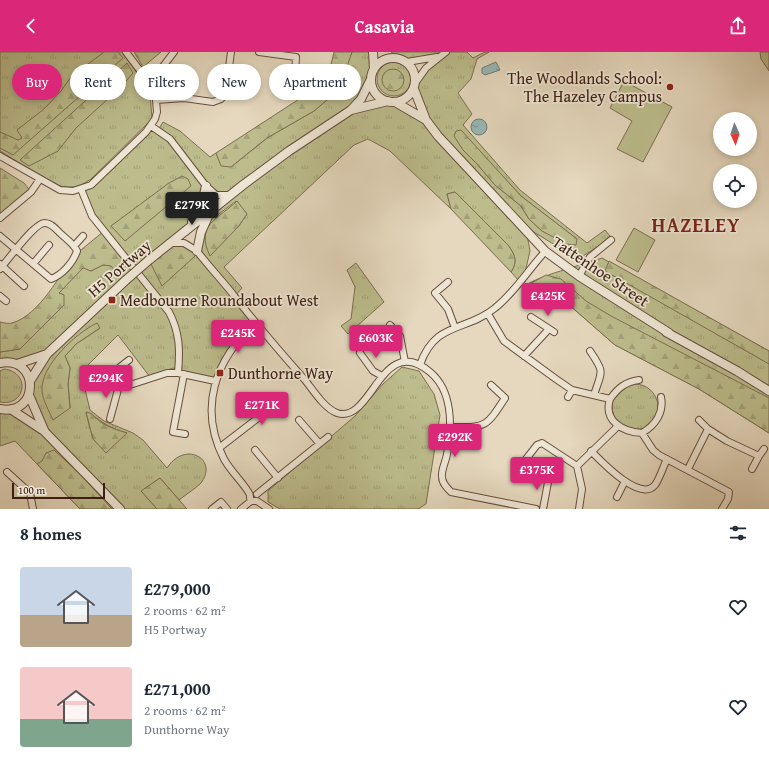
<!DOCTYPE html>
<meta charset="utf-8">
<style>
:root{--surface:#fff;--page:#f6f6f7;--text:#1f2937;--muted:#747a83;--accent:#db2777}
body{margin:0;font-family:"Gentium Book Plus",serif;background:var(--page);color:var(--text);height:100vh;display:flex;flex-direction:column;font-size:15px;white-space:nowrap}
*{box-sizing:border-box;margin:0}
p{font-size:13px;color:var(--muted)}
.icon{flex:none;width:22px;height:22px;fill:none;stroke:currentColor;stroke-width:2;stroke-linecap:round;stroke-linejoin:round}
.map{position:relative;height:457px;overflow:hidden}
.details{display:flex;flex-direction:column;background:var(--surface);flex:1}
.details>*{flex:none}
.banner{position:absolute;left:12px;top:12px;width:400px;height:36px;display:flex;gap:8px}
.needle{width:26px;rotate:177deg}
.buttons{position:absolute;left:713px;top:60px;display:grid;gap:8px}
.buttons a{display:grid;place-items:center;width:44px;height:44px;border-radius:50%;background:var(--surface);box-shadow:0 2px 6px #0003;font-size:20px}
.scale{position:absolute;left:12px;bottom:10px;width:93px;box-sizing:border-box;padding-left:4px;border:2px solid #3e2013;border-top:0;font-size:11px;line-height:14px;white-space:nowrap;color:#3e2013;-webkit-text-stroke:3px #eee6d5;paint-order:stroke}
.price{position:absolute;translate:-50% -34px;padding:0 9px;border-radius:4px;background:var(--accent);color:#fff;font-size:13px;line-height:26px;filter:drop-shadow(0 1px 2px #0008)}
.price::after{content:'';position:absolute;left:50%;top:24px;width:12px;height:9px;margin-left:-6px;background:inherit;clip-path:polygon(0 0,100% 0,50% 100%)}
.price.on{background:#222;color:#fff}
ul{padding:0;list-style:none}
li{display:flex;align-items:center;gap:12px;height:100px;padding:0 20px}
li span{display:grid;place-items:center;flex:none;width:112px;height:80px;border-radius:4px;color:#555}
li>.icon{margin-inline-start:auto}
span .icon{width:48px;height:48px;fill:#fffc;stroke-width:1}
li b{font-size:17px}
h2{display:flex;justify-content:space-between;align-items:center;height:48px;padding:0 20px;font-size:17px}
.pill{padding:0 14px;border-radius:18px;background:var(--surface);box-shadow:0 2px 6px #0003;font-size:14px;line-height:36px}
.pill.on{background:var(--accent);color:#fff}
header{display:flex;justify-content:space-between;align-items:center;height:52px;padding:0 20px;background:var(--accent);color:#fff;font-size:18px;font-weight:700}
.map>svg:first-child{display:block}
.grass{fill:url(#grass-tufts);stroke:#7d6e50;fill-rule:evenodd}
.forest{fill:url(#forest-firs);stroke:#7d6e50}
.pitch{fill:#bcbc8c;stroke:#7d6e50}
.water{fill:url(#water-ripples);stroke:#737c75}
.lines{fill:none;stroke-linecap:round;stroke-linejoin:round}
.minor-casing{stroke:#684e3e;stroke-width:8}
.tertiary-casing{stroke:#684e3e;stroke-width:10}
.minor{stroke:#eee6d5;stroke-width:6}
.tertiary{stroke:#eee6d5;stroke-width:8}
.tertiary-bridge-casing{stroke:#684e3e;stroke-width:10;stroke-linecap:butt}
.tertiary-bridge{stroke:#eee6d5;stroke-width:8}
.poi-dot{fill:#8f2418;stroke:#eee6d5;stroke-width:1.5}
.labels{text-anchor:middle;stroke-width:3.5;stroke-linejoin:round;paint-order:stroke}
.poi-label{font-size:16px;fill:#3e2013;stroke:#eee6d5;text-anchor:start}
.street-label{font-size:16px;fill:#3e2013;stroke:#eee6d5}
.district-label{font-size:20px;font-weight:bold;letter-spacing:1px;fill:#7a1f14;stroke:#eee6d5}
</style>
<header><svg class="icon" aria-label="back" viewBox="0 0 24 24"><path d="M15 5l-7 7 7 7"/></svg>Casavia<svg class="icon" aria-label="share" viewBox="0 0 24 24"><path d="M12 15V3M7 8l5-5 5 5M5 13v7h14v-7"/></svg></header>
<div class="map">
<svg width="769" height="457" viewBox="0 0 769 457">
<defs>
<pattern id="grass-tufts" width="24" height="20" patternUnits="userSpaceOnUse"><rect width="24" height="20" fill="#bcbc8c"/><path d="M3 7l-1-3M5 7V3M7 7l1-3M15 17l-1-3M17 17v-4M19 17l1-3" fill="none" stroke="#a3a178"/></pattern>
<pattern id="forest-firs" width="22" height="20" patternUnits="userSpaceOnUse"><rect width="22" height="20" fill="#bcbc8c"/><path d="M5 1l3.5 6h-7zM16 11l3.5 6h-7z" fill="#a3a178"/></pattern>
<pattern id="water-ripples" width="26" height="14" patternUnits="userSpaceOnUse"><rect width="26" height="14" fill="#97b9b7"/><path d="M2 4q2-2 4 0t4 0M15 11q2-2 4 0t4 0" fill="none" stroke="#7d9694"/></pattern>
</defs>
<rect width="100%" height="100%" fill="#e5d8be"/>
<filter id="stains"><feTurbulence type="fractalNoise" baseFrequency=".005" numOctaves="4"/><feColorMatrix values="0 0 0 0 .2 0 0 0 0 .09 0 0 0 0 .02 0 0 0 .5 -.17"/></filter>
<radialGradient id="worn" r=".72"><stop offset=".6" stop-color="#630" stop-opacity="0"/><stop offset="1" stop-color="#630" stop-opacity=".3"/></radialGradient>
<path class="grass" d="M0 0H123L150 41 152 67 91 127 78 135H65L53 132 0 99Z
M352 0H373C374 27 366 35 351 58L388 53 395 50 427 66 414 37 416 30 438 5 407 10 391 0H467L473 6 485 0H489L477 7 471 27 458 41 472 62 463 73 520 138 587 191 605 178 610 184 599 194 578 207 532 179 525 172 530 199 524 225 520 230 511 220C518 209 515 203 508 193L455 140 447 142 451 157 390 99 368 87 354 93 224 215 242 236 235 244 256 271 248 278 215 329 173 316 150 325 118 283 86 315 84 333 90 358 104 369 133 381 143 388 167 416C185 388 219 407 201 431 195 437 185 443 179 448L160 426 142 439 157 457H80L15 389 0 394V357L6 358 44 379 29 343 30 329 47 303 17 312 0 311V300L20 297 64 243 59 241 83 215 91 219 103 213 129 212 92 164 81 137 87 135 151 74 158 78 163 70 180 79 210 105 216 101 219 107 231 115 267 86 314 59 325 49 345 17ZM463 98 481 101 521 144 577 187 542 179 529 167 521 154 495 133 477 112ZM206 135 216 143H230L200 176 197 198 170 191 189 175ZM236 149 247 162 238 175 215 165ZM100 276 76 292 65 304 70 316 68 332 70 356 59 301ZM86 361H90C102 371 112 377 127 381L93 387Z
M377 27a17 17 0 1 1 34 0a17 17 0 1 1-34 0Z
M602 206 769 299V381L699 337 615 293 552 238 524 235C533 225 586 212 602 206Z
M356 211 384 250 348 282 341 274 351 267 355 235 347 218Z
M402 315 419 319 434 342 440 363 426 452 418 457H280L268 450V439L355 364 383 332Z
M4 317C31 320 26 355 0 350V319Z
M612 355a23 23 0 1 1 46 0a23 23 0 1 1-46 0Z"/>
<path class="forest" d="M104 0H118L123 6 13 103 0 96V80L18 88 22 86 17 78 44 57 61 39 71 25Z
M134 0H161L143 15Z
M334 0H352L339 38 314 59 267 86 231 115 221 114 216 101 327 29Z
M760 0H769V19L761 7Z
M127 11 133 21 121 35 76 76 58 99 29 114 20 108Z
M382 28a11 11 0 1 1 22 0a11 11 0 1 1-22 0Z
M461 78 521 144 577 187 576 193 566 192 542 179 529 167 521 154 495 133 477 112 463 98 454 84 456 79Z
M0 116 24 131 31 140 0 166Z
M182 124 188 127 191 134 125 189 111 174 169 131Z
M455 140 508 193C515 203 518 209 511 220L451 157 447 142Z
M237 149 247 162 238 175 210 204C195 173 218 167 237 149Z
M104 179 129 212 117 221 111 214 103 213 91 219 83 216 59 241 64 243V253L20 297 0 300V270C4 271 9 272 12 271 40 263 60 222 77 199L81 198Z
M169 191H184L197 199 194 205 162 234 149 208Z
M609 209 769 299V312L605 219Z
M546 223 561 227 586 249 611 264 769 346V381L699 337 615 293 552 238 524 235Z
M97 271 100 276 76 292 65 304 70 316 68 332 70 356 53 368C49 359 43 349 42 339 40 314 76 281 97 271Z
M86 360C93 361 96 367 102 371 110 376 118 378 127 381L106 401 93 387Z
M54 398 79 421 112 457H80L37 412 42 409 46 401Z
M160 426 187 457H157L141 439Z"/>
<path class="pitch" d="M624 29 672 55 643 110 617 97 632 69 610 56Z
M634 176 655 188 638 220 616 208Z"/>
<path class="water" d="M496 10 500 18 485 23 482 21V16Z
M471 75a8 8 0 1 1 16 0a8 8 0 1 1-16 0Z"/>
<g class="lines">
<g class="minor-casing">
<path id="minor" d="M259 0 296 5 295 25
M407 10 437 5
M161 17 174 0
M416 30 426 16 446 0
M156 48 184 46 213 50 221 47 226 38 231 0
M151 74 170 87 206 134 216 143H230
M0 104 60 138 73 139 91 133 146 80 155 67 157 60 156 48 151 33 126 0
M81 137 92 164 169 260C180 281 180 298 178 321
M0 166 31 140 40 127
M0 184 51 227C62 223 73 211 77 199 74 192 65 186 60 181 56 177 51 171 45 171 35 170 8 208 0 217
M169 191H184L197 199C209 215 223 229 235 245 258 274 281 301 305 328 313 338 324 356 337 361 372 373 381 279 430 320 453 339 452 375 447 402 446 409 441 418 442 425 442 431 447 436 451 440L536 457
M74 194 83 184
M0 212 24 234
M33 212 49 193
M579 224 590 205 611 188
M448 230 435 241 448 257 455 276
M0 244 6 249
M488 262 504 289 556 327 572 338 610 347C603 369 623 380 642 381L653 398 659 403 729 440 728 447 722 457
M531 265 554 280
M256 271C215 307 198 356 224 407 231 420 242 429 249 441 251 443 249 446 251 449H257L269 457
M390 273 400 284 405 310
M590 299C605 321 602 318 594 343
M360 301 373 319 382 324
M524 304 549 277
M420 313C435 269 466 280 495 256 513 242 527 220 542 203
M184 322 173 380 185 382
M103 325 120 330 133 332 167 321H178L215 329
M117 329 120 315 129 308
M568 345 572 338
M610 347C618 336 625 330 639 328
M110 367 120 330
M299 368 319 391
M449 375C486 375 485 377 505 346L491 333
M708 377 727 389 759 404 752 417
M642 381C656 373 664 360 661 345
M219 396 271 356
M255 398 278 426
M591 399C601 409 640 451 655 433 660 426 663 415 667 407
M759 404 764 397
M526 407 537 393 542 391 577 414
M688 417 708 377 699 368
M7 420 30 441 33 457
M257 442 328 385
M617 445 624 431
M212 457 221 450 227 457
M241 457 251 449
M543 457 549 425
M579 457 582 437 577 414 618 374"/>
</g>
<g class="tertiary-casing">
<path id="tertiary" d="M373 0 374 17
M371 28a22 22 0 1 1 44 0a22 22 0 1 1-44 0Z
M414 37 426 68 438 84 545 199 579 224 669 281
M395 50 426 68
M351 58 388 49
M192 170 202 151 206 134
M197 199 201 180 210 160
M149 208 243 133 289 99 351 58 361 47 371 27
M666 280 737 319 769 339
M0 311C40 303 40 365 0 357
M17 312 47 302
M30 329 47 302 126 228
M29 343 44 378
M12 358 44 379 120 457"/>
</g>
<use href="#minor" class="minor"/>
<use href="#tertiary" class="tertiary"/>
<g class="tertiary-bridge-casing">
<path id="tertiary-bridge" d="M126 228 149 208"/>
</g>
<use href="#tertiary-bridge" class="tertiary-bridge"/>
</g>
<g class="poi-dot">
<circle cx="670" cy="35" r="4"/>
<rect x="108" y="244" width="8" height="8" rx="2"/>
<rect x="216" y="317" width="8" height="8" rx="2"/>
</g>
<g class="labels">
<g class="poi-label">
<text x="662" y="32" text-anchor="end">The Woodlands School:<tspan x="662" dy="18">The Hazeley Campus</tspan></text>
<text x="120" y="254">Medbourne Roundabout West</text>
<text x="228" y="327">Dunthorne Way</text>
</g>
<g class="street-label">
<text transform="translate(119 216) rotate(-41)" y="6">H5 Portway</text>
<text transform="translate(601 219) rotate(34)" y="6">Tattenhoe Street</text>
</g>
<g class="district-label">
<text x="696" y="180">HAZELEY</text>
</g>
</g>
<rect width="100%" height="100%" filter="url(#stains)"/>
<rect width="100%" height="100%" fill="url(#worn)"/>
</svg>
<div class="buttons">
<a><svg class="needle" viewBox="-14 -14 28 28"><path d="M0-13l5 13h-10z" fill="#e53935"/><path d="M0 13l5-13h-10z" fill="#747a83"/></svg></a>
<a><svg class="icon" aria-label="locate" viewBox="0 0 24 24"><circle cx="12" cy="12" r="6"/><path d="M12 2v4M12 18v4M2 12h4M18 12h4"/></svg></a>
</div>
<div class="scale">100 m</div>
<b class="price on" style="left:192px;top:174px">£279K</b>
<b class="price" style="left:548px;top:265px">£425K</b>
<b class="price" style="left:238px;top:302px">£245K</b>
<b class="price" style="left:376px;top:307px">£603K</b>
<b class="price" style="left:106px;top:347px">£294K</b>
<b class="price" style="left:262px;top:374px">£271K</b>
<b class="price" style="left:455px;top:406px">£292K</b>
<b class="price" style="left:537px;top:439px">£375K</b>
<div class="banner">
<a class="pill on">Buy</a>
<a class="pill">Rent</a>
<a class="pill">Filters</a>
<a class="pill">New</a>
<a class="pill">Apartment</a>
</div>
</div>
<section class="details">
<h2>8 homes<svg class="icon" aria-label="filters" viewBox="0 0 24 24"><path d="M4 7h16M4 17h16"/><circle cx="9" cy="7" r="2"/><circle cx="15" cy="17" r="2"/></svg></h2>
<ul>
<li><span style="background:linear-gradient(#c9d6e8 60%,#b9a48a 0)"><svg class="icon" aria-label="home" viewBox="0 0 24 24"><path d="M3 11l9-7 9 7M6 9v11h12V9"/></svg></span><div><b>£279,000</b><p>2 rooms · 62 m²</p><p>H5 Portway</p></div><svg class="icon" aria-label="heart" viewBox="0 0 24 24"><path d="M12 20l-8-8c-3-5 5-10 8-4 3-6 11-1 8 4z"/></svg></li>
<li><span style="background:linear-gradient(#f6c9c9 65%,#7fa58c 0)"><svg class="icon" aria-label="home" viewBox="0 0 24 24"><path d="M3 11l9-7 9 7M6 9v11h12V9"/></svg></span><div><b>£271,000</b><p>2 rooms · 62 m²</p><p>Dunthorne Way</p></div><svg class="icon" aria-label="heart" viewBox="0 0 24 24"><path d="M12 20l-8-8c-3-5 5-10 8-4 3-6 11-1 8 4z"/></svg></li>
</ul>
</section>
